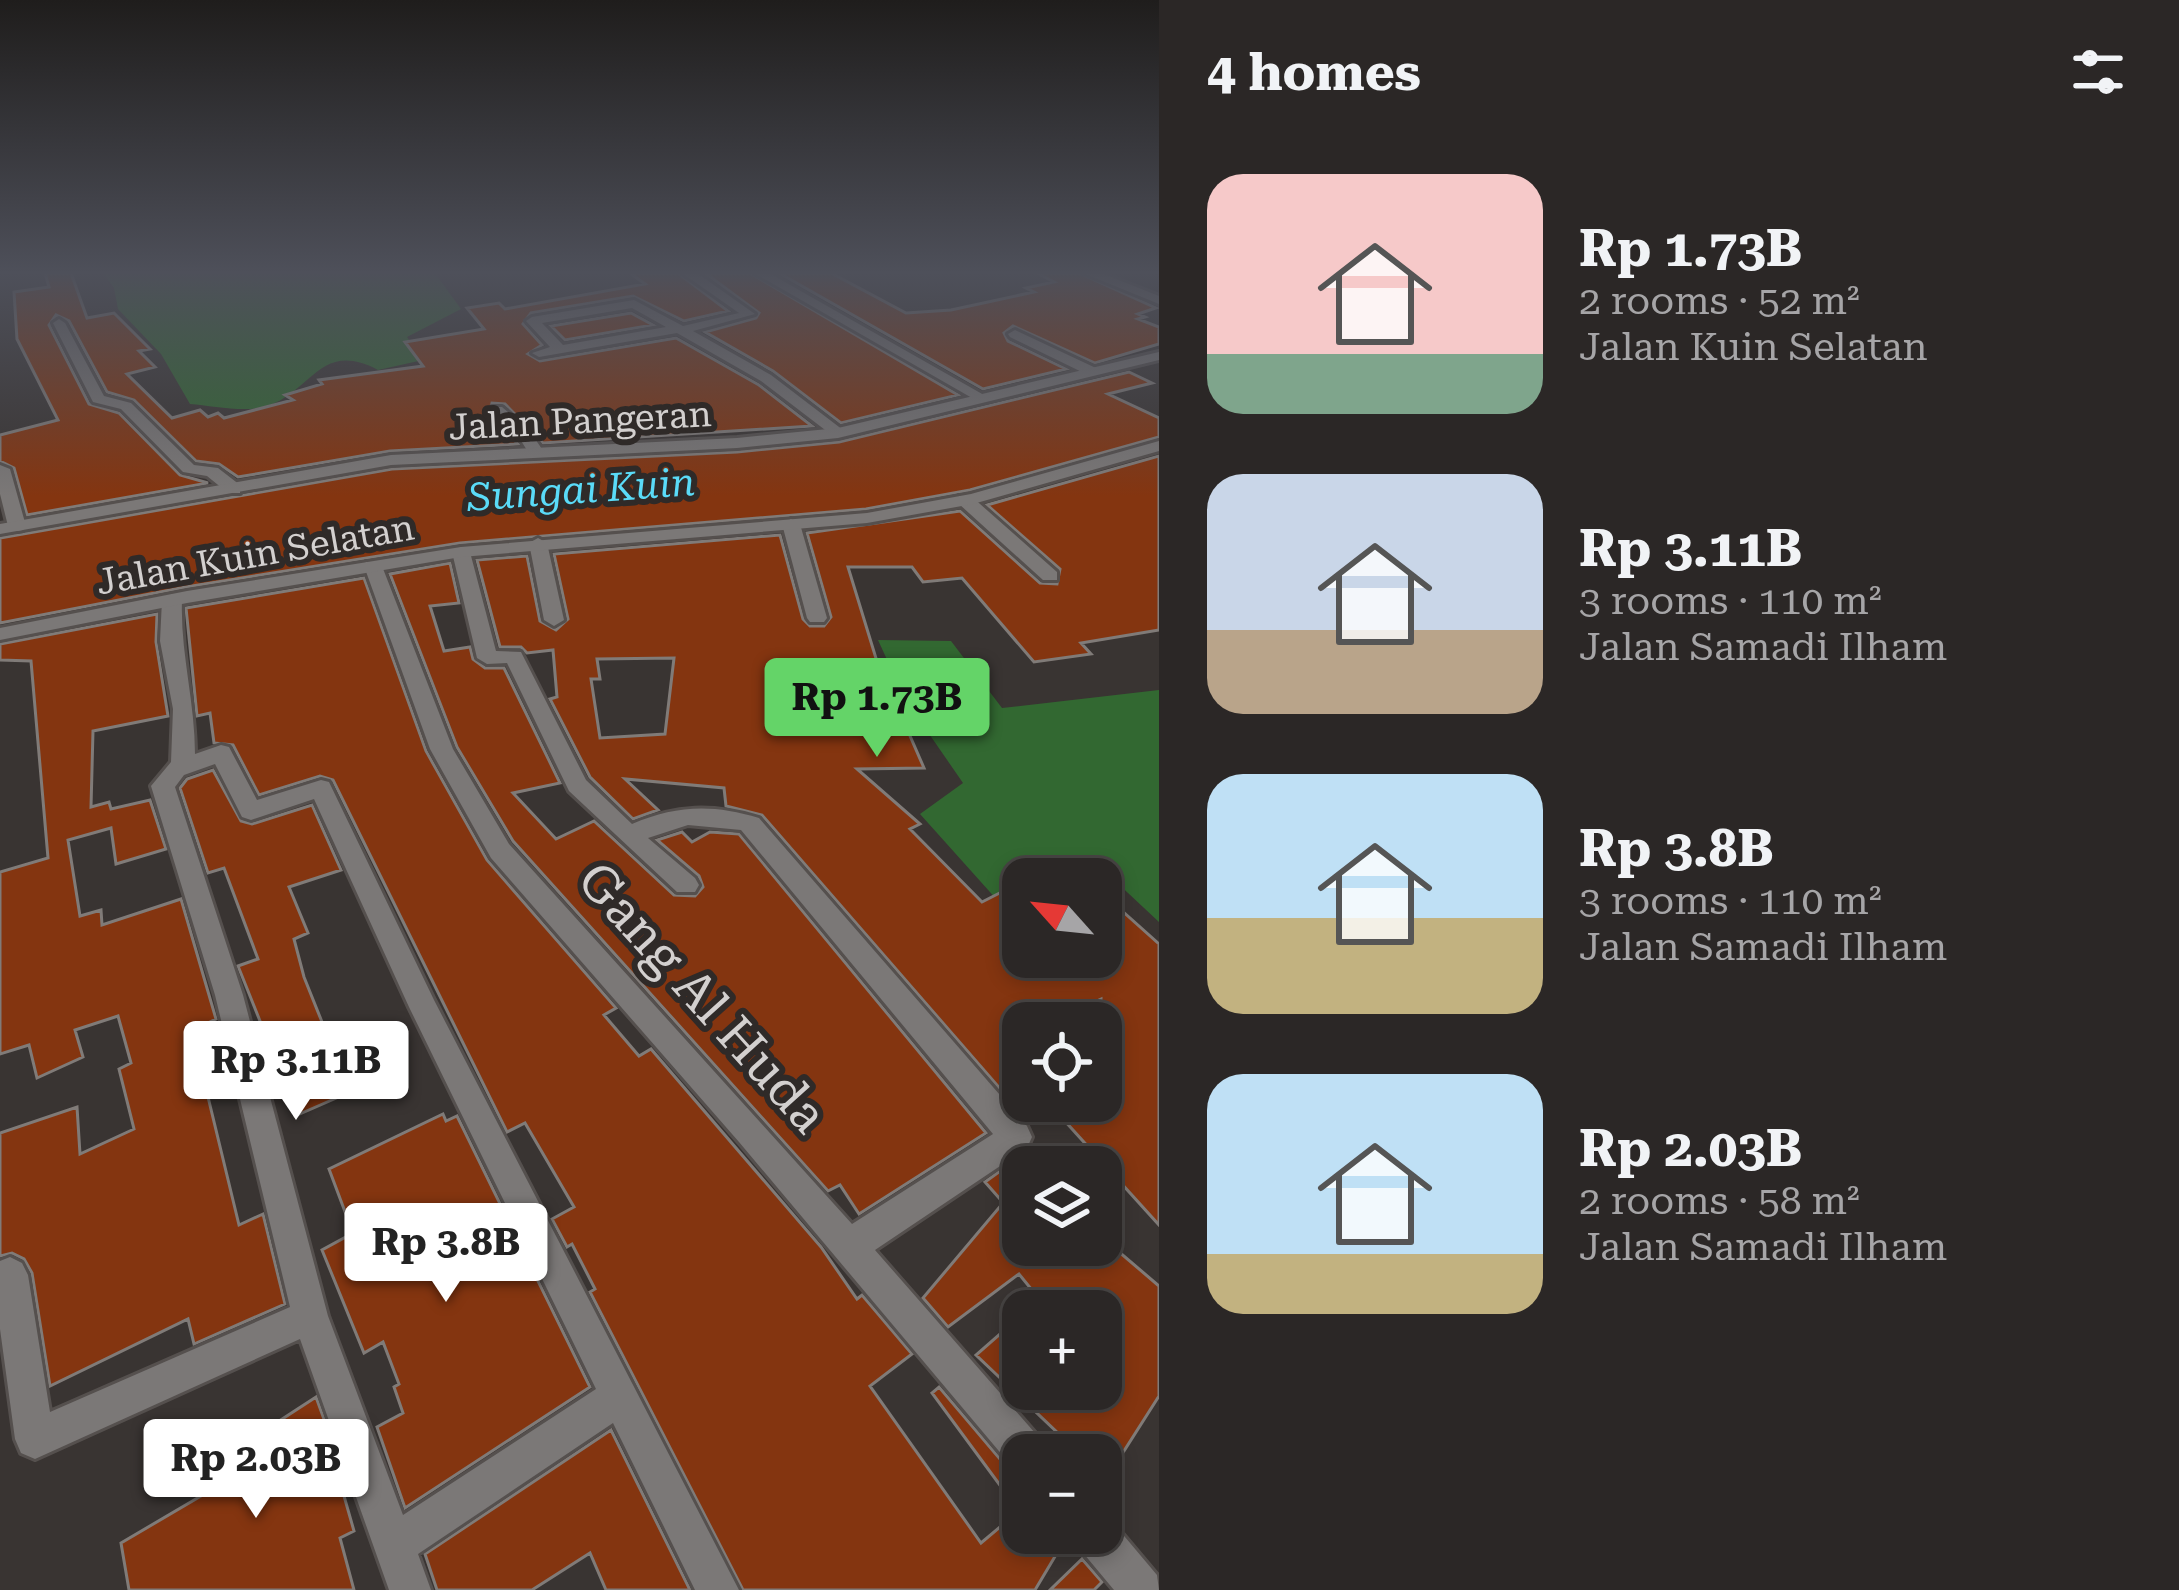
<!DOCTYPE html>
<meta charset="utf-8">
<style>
:root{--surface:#2b2726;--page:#332f2e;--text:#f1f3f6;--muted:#a6a5a7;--line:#474443;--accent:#64d468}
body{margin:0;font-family:"Roboto Serif",serif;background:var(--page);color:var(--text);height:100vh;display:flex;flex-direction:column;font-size:45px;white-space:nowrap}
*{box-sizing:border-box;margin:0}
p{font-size:39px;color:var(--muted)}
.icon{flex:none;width:66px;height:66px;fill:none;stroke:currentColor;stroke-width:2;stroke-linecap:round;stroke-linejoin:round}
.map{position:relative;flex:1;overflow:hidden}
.drawer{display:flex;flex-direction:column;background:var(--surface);width:1020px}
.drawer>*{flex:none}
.needle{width:78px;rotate:297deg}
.controls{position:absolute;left:1002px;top:858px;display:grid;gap:24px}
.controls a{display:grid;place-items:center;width:120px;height:120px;border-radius:24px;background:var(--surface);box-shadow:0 6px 18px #0003,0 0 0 3px var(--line);font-size:60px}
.price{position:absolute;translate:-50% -102px;padding:0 27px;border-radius:12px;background:#fff;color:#222;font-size:39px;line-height:78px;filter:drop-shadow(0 3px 6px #0008)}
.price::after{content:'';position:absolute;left:50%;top:72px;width:36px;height:27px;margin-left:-18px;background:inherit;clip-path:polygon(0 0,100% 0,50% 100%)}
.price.current{background:var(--accent);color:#111}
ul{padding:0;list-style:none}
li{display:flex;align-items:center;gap:36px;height:300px;padding:0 48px}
li span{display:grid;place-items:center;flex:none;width:336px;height:240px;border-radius:36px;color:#555}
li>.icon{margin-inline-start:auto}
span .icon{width:144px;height:144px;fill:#fffc;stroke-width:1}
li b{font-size:51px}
h2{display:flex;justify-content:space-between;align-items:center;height:144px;padding:0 48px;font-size:51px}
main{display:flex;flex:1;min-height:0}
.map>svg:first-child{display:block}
.green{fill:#326831}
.building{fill:#843510;stroke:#807b78;stroke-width:3;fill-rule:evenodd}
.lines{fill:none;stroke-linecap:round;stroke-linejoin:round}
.minor-casing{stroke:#55504e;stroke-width:6}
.tertiary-casing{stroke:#55504e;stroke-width:6}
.minor{fill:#7b7877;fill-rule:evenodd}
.tertiary{fill:#7b7877;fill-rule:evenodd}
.labels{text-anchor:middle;stroke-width:12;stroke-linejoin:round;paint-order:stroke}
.far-street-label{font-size:36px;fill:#d3d0cf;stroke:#2f2a28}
.far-water-label{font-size:39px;font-style:italic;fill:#5adbf8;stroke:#2f2a28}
.near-street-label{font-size:51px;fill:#d3d0cf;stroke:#2f2a28}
</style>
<main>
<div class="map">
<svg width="1159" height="1590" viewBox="0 0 1159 1590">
<rect width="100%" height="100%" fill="#393432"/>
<path class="green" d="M103 273H435L461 309 407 337 423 360 378 370C321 340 313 390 268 406 246 413 213 406 190 404L161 354 118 309 114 288Z
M878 640 951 641 1002 708 1159 690V922L1097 864 1057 879H1023V892L998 901 920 814 963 783 905 699Z"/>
<path class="building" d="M45 273H71L87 318 114 313 150 349 139 351 155 367 127 374 172 418 200 410 208 417 218 413 224 418 293 400 285 395 322 384 319 380 423 366 405 342 484 329 467 308 499 303 505 309 645 284 630 273H678L728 311 684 321 633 296 531 313 523 324 542 345 528 354 540 361 676 338 759 385 812 426 543 443 505 404 492 403 489 416 518 444 390 451 238 477 219 464 196 461 134 400 107 392 69 321 56 315 49 325 89 404 119 413 180 475 208 483 27 515 14 468 0 461V435L58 420 17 339 14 292 49 287Z
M705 273H750L958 395 841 423 773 371 705 332 756 318 759 313Z
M779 273H831L906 313 951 310 1034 292 1026 288 1054 282 1037 273H1079L1156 308 1138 314 1145 317 1138 319 1159 327V344L1095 363 1013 326 1004 333 1008 341 1066 369 983 389Z
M631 313 653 325 565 340 551 326Z
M1129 372 1152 383 1108 394 1159 418V437L970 490 866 509 460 543 186 587 0 623V538L392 469 737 452 839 442Z
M1159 456V630L1081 643 1091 654 1034 662 962 578 923 582 912 567H848L886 691 890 690 924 768 857 769 920 824 910 829 982 902 1023 881V957H1101V892L1159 944V1225L1053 1108 1029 1122 762 815 726 806 724 788 625 779 658 810 633 819 590 777 550 699 557 697 553 650 527 653 521 647H500L477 560 527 556 540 621 556 630 568 619 554 554 780 535 803 619 810 626H824L831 617 807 533 960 511 1040 583 1057 584 1060 569 987 505ZM674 658 665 734 600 738 591 679H600L597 659ZM1101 999V1101H1023V1023H1050Z
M450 563 459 603 430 606 444 651 470 647 473 659 485 668H504L560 783 513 793 556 839 594 821 674 895 695 896 703 887 699 876 657 840 682 832 692 842 710 832 739 834 986 1133 859 1214 840 1185 828 1191 513 841 457 747 390 574Z
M364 578 426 751 487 860 616 1008 604 1015 639 1056 651 1049 821 1247 857 1299 862 1295 912 1354 870 1386 981 1543 1019 1511 932 1393 939 1387 1011 1472 1023 1477V1533H1069L1035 1590H743L590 1292 595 1289 572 1244 567 1247 552 1219 574 1207 525 1123 507 1132 333 780 320 776 259 795 233 745 214 743 210 713 197 716 186 608Z
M157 614 156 642 168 716 93 731 91 807 109 802 111 809 150 800 166 849 116 864 111 828 68 840 80 916 101 910 102 925 181 899 216 1019 197 1028 211 1063 201 1068 239 1225 263 1214 285 1304 194 1344 188 1319 50 1386 32 1273 24 1259 12 1253 0 1256V1133L77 1107 80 1154 134 1129 119 1069 131 1063 118 1016 75 1030 83 1057 37 1078 29 1045 0 1054V872L48 858 31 661 0 660V644Z
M213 770 241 821 252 824 312 805 341 870 289 887 308 933 294 939 304 977 350 1092 295 1116 285 1087 273 1092 262 1050 270 1046 238 966 258 959 224 868 208 873 180 788 187 779Z
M443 1114 446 1121 457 1116 590 1387 405 1508 377 1427 403 1413 394 1387 399 1384 383 1342 364 1353 322 1250 353 1233 329 1169Z
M1032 1148 1049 1167H1023V1184L1000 1199 985 1182Z
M1008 1197 1023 1209V1245H1111L1159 1286V1396L1101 1487V1455H1081L976 1355 1023 1314V1389H1101V1311H1049L1019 1274 948 1327 923 1298Z
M316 1397 338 1458 334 1461 354 1531 340 1538 354 1590H129L121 1543 240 1473 233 1451Z
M611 1430 690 1590H606L590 1553 532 1590H437L425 1554Z
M1082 1559 1102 1582 1094 1590H1050Z"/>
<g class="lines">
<g class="minor-casing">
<path id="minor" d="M682 273H697L755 314 693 331 771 375 843 430V436H833L761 381 677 333 539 357 532 353 550 347 526 321 532 317 634 300 683 326 739 313ZM632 308 666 327 563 345 542 323Z
M754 273H769L991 399 979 402Z
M1083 273H1101L1159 296V304Z
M59 319 65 323 104 396 131 403 194 465 218 468 240 485V493H228L207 476 183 472 121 409 93 402 53 323Z
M1015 330 1098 369 1100 372 1088 375 1010 337 1008 334Z
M492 407H502L529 430 544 452 542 455H530L518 436 492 413Z
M0 465 10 469 26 526 23 530 17 531 8 526 0 494Z
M959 496H971L1057 572V580H1043L959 504Z
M791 519 800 524 827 618 824 622H810L807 618 782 524Z
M538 538 547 543 564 620 554 626 544 620 529 543Z
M461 547 470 552 496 651 521 652 586 780 632 824C676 805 713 804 759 818L1027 1126 1032 1137 1027 1148 875 1250 1042 1441 1048 1455H1023V1473L1014 1469 739 1142 491 858 430 749 364 566 366 562H380L382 566 453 749 509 844 852 1224 993 1134 741 830 688 825 648 838 695 878 699 885 695 892H677L569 791 507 663 487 664 477 658 452 552Z
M172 594 182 600C180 652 195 701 195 754L221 745 229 747 257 800 321 780 329 782 434 1000 739 1590H695L613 1423 418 1554 431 1590H389L300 1339 35 1459 21 1453 15 1439 0 1329V1261L10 1257 22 1263 28 1275 50 1412 290 1307 215 995 151 786 171 762 173 709 160 641 162 600ZM215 764 242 817 251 820 314 799 409 1007 596 1389 403 1515 328 1316 243 995 175 787 184 775Z
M1101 1515 1109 1518 1157 1575 1159 1590H1114L1079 1548 1073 1533H1101Z"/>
</g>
<g class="tertiary-casing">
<path id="tertiary" d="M1159 352V360L838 438 737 448 391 465 0 534V524L391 455 737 438 838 428Z
M1159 441V451L973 504 867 523 461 557 187 603 0 640V628L187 591 461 547 867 513 971 494Z"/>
</g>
<use href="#minor" class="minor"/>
<use href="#tertiary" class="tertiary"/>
</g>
<linearGradient id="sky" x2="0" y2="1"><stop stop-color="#1f1d1c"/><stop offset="0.55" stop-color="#4e505a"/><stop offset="1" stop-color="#4e505a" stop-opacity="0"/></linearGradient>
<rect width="1159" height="496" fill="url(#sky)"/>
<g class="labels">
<g class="far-street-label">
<text transform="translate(580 420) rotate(-3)" y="13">Jalan Pangeran</text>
<text transform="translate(255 554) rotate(-10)" y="13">Jalan Kuin Selatan</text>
</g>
<g class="far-water-label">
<text transform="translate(581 489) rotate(-4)" y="14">Sungai Kuin</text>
</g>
<g class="near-street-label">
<text transform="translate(703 997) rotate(48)" y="18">Gang Al Huda</text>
</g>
</g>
</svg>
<div class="controls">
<a><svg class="needle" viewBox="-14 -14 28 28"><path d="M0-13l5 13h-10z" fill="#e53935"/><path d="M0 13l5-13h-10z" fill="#a6a5a7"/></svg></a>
<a><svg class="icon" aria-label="locate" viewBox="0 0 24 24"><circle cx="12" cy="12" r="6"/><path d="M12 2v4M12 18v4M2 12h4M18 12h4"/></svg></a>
<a><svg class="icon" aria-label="layers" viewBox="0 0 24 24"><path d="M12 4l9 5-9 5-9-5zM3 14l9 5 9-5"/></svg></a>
<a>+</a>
<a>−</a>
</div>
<b class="price current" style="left:877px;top:760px">Rp 1.73B</b>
<b class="price" style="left:296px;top:1123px">Rp 3.11B</b>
<b class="price" style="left:446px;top:1305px">Rp 3.8B</b>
<b class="price" style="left:256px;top:1521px">Rp 2.03B</b>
</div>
<section class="drawer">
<h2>4 homes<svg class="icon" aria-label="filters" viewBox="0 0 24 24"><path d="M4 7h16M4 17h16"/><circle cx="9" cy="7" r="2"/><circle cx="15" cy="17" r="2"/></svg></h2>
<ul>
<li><span style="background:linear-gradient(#f6c9c9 75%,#7fa58c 0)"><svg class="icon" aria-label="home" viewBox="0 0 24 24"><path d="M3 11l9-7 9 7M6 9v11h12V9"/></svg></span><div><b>Rp 1.73B</b><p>2 rooms · 52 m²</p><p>Jalan Kuin Selatan</p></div></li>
<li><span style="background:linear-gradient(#c9d6e8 65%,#b9a48a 0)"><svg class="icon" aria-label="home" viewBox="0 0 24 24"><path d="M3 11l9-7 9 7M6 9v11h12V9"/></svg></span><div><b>Rp 3.11B</b><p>3 rooms · 110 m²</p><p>Jalan Samadi Ilham</p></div></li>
<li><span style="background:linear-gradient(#bfe0f5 60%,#c2b280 0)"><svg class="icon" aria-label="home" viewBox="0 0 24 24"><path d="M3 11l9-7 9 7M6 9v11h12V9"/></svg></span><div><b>Rp 3.8B</b><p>3 rooms · 110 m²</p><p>Jalan Samadi Ilham</p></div></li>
<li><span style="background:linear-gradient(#bfe0f5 75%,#c2b280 0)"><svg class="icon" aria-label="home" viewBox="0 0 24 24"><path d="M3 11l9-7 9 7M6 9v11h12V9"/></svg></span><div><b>Rp 2.03B</b><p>2 rooms · 58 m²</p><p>Jalan Samadi Ilham</p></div></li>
</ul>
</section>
</main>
